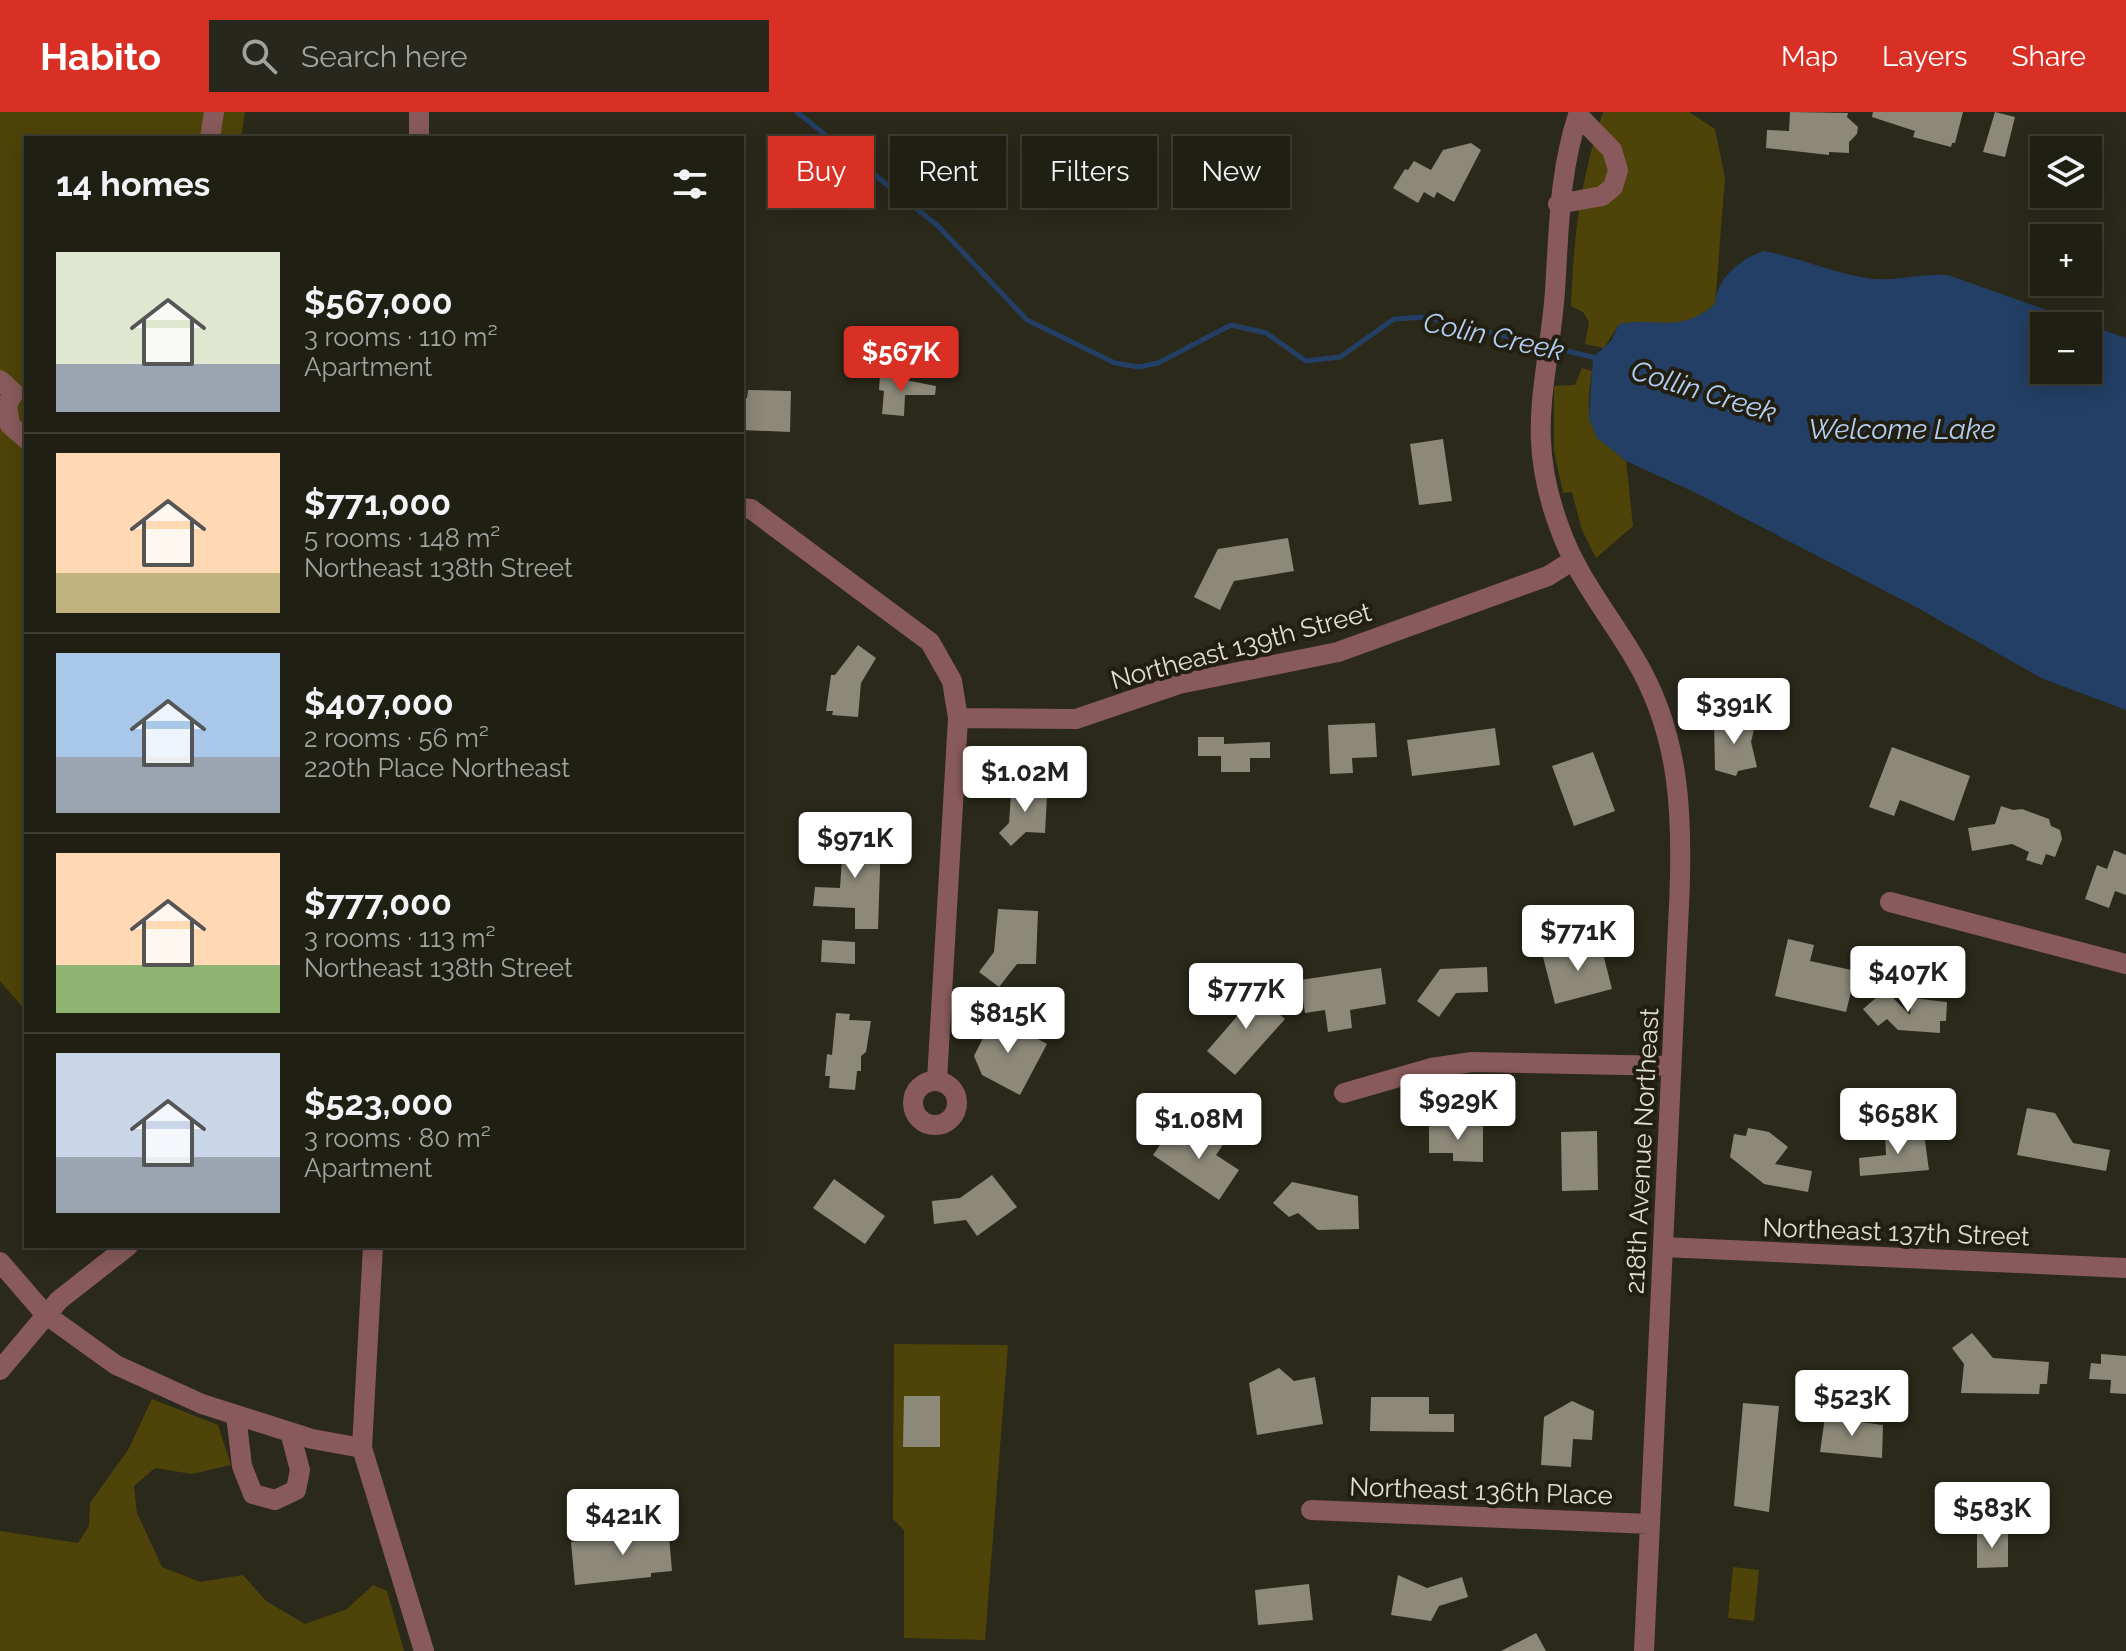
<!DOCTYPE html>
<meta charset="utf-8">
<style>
:root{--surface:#201f14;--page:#28271d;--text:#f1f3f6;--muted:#a2a2a0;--line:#3d3d34;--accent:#d93025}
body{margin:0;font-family:Raleway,sans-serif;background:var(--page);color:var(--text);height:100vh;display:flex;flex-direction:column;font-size:30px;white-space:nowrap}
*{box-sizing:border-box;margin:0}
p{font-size:26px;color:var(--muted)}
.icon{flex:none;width:44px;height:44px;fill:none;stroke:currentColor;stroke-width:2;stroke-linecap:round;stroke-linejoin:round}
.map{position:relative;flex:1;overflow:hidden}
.side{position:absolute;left:24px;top:24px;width:720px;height:1112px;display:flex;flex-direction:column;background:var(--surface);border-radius:0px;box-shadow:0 4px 20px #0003,0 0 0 2px var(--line)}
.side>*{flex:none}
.top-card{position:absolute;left:768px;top:24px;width:760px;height:72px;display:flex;gap:16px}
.controls{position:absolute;left:2030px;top:24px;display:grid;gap:16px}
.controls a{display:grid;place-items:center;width:72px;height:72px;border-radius:0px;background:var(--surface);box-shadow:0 4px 20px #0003,0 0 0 2px var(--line);font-size:40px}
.price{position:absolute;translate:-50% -68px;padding:0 18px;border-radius:8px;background:#fff;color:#222;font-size:26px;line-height:52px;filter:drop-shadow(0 2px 4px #0008)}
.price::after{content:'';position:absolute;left:50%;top:48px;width:24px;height:18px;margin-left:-12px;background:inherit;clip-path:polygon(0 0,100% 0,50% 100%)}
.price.active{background:var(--accent);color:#fff}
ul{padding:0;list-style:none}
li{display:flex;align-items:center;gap:24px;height:200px;padding:0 32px}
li+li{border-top:2px solid var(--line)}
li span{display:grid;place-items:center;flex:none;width:224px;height:160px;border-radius:0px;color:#555}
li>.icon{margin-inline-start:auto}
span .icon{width:96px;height:96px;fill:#fffc;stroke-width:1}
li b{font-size:34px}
h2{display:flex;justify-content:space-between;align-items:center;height:96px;padding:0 32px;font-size:34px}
.pill{padding:0 28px;border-radius:0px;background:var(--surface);box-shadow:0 4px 20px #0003,0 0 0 2px var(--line);font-size:28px;line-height:72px}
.pill.active{background:var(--accent);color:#fff}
header{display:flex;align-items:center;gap:48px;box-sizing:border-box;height:112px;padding:0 40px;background:var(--accent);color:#fff}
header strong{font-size:38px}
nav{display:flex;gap:44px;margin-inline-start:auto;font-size:28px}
.search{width:560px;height:72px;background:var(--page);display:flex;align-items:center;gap:20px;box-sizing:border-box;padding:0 28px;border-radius:0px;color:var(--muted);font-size:30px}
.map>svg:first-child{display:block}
.green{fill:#4e4409}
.water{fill:#233f65;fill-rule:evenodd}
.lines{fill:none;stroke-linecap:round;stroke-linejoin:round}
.stream{stroke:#233f65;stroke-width:5}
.building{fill:#8c8979}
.minor{stroke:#885a5b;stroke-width:20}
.labels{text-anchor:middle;stroke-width:8;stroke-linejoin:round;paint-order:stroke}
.street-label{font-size:26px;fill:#dfded5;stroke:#221f11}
.water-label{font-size:28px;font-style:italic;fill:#b3cff6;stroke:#221f11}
</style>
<header>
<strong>Habito</strong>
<div class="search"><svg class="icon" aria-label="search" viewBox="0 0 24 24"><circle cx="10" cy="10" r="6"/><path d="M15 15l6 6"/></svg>Search here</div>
<nav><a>Map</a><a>Layers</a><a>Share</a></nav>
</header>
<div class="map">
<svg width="2126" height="1539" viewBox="0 0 2126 1539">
<rect width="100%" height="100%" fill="#2b291a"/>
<path class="green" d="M0 0H245L241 26H26V899L0 869Z
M1603 0H1689L1715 17 1725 66 1715 192C1677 224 1660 205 1619 212L1604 236 1585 232 1589 210 1583 200 1571 194C1574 121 1580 70 1603 0Z
M1582 256 1592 259C1585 310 1586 317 1626 349L1633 414 1596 446 1582 418 1572 380 1563 381 1554 339V274L1575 273Z
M894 1232 1008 1233 985 1528 904 1526V1418L893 1407Z
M152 1287 218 1313 231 1353 192 1362 155 1356 134 1374 137 1401 162 1455 200 1470 243 1463 266 1489 305 1512 347 1497 373 1473 387 1479 404 1539H0V1419L78 1431 89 1414 90 1391 128 1338Z
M1733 1455 1759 1458 1754 1509 1728 1506Z"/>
<path class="water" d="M1764 139C1801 146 1835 162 1873 167 1895 169 1923 161 1948 163L2126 226V598L2041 566 1916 495 1694 380 1626 349 1597 326 1589 306 1593 245 1611 229 1619 212C1658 205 1680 222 1715 192 1717 166 1740 147 1764 139ZM2044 214H2088V258H2044Z"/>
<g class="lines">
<path class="stream" d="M797 0 938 114 1027 208 1115 251 1139 255 1158 251 1231 213 1266 221 1306 249 1340 245 1394 207 1425 205 1546 234
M1555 236 1596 246"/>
</g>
<path class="building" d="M1790 0 1848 1 1847 5 1858 15 1857 22 1849 30V41L1829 40V43L1766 36 1767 18 1789 19Z
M1873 0H1963L1955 31H1952L1951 35 1913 25 1915 19 1872 5Z
M1995 0 2015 5 2005 45 1983 40Z
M1471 31 1481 38 1454 90 1437 80 1434 86 1424 80 1418 91 1393 76 1405 57 1408 58 1414 49 1431 58 1443 38Z
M1225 33H1278V80H1225Z
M880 263 936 274 935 283H905L904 304 882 302 884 279 879 278Z
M748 278 791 279 790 320 742 318V286H747Z
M1443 327 1452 389 1419 393 1410 332Z
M1288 426 1294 459 1234 469 1220 498 1194 485 1218 437Z
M858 533 876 546 861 571 858 605 832 603 833 599H826L831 563H835Z
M1714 609H1756L1751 630 1757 655 1738 659 1736 664 1715 658Z
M1375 611 1377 645 1352 646 1353 661 1330 662 1328 613Z
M1495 616 1500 653 1412 664 1407 628Z
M1198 625H1224V632L1270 630V646H1250V660H1221V644H1198Z
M1892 635 1970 664 1954 709 1900 688 1894 704 1869 695Z
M1593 640 1615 699 1574 714 1552 654Z
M1020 672 1035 673V683L1047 684 1045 721 1026 720 1011 734 999 721 1009 711 1011 682H1020Z
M2001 694 2013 698 2022 697 2049 707 2051 714 2060 718 2062 727 2055 745 2046 742 2042 753 2026 748 2029 740 2012 732 1972 739 1968 716 1995 712Z
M830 724 881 727 878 817H855V796L813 794 815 775 840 776 842 746 829 745Z
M2114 738 2126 743V783L2115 779 2109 796 2085 787 2097 753 2107 757Z
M998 797 1038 799 1036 852H1017L999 875 979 860 994 840Z
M1788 827 1814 833 1810 849 1856 859 1846 900 1775 884Z
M822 828 855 830V852L821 850Z
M1600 830 1612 877 1555 892 1543 845Z
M1487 855 1488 880 1456 881 1439 905 1417 889 1440 857Z
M1381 856 1386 892 1350 898 1352 916 1328 920 1325 898 1305 901 1300 868Z
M1246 873 1285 907 1235 963 1207 939 1239 902 1228 893Z
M1885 878 1910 903 1912 886 1947 890 1946 909H1940V921L1898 918 1887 907 1878 914 1863 897Z
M836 901 850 902 849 908 871 909 866 940 861 944V959H857L855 978 829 976 830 964H825L827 942 832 943Z
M994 904 1047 932 1020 983 982 963 974 944Z
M2027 996 2055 1001 2073 1031 2110 1038 2106 1059 2017 1043Z
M1208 1014 1227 1027 1216 1043 1239 1058 1219 1088 1153 1043 1171 1017 1195 1033Z
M1429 1014H1483V1050L1453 1049V1041H1429Z
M1748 1016 1769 1020 1788 1035 1775 1052 1812 1059 1808 1080 1764 1072 1730 1045 1734 1022 1746 1024Z
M1597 1019 1598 1078 1562 1079 1561 1020Z
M1885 1022H1924L1929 1058 1860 1064 1859 1046 1886 1043Z
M992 1063 1017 1095 977 1124 966 1108 934 1112 932 1089 960 1086Z
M834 1067 885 1104 865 1132 813 1096Z
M1292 1070 1358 1084 1359 1117 1318 1118 1298 1101 1289 1105 1273 1091Z
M1972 1221 1993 1246 2049 1250 2047 1272H2040L2039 1282 1961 1281 1964 1252 1952 1236Z
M2101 1242 2126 1244V1282L2110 1281 2111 1268 2089 1267 2091 1251 2101 1252Z
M1279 1256 1294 1269 1315 1265 1323 1312 1257 1323 1249 1271Z
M904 1284H940V1335H903Z
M1371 1285H1429V1302H1454V1320L1370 1319Z
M1572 1289 1594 1299 1592 1328 1573 1327 1571 1355 1541 1353 1544 1305Z
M1743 1291 1779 1294 1769 1400 1734 1394Z
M1825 1305 1883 1313 1882 1346 1820 1340Z
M668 1412 672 1459 651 1461V1465L575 1473 571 1430 645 1422 644 1413Z
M2008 1419V1455L1977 1456V1420Z
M1398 1463 1427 1476 1462 1465 1468 1485 1439 1494 1431 1509 1391 1503Z
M1309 1472 1313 1508 1258 1513 1255 1478Z
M1536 1521 1546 1539H1501Z"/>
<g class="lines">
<path class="minor" d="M419 0V26
M1579 0C1559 59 1559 117 1555 179 1548 272 1524 322 1560 417 1577 465 1610 504 1635 547 1681 624 1683 706 1679 793L1644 1539
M210 26 214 0
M1558 92 1602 84 1613 75 1618 58 1612 38 1578 3
M0 268 14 281 7 292 10 313 26 327
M742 396 751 397 930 530 952 569 958 606 937 968
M958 606 1076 607 1179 572 1338 540 1548 464 1572 449
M1890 790 2126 852
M913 991a22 22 0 1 1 44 0a22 22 0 1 1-44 0Z
M1344 981 1431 956 1472 950 1671 954
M373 1134 362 1336 424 1539
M1663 1135 2126 1156
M0 1150 45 1202 116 1253 202 1292 312 1327 362 1336
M0 1258 59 1188 128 1134
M236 1303 242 1354 253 1382 275 1388 296 1378 300 1358 290 1320
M1311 1398 1650 1412"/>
</g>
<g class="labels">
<g class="street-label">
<text transform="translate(1241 534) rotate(-15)" y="9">Northeast 139th Street</text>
<text transform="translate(1642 1039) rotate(-87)" y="9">218th Avenue Northeast</text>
<text transform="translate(1896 1120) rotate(2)" y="9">Northeast 137th Street</text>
<text transform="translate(1481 1379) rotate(2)" y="9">Northeast 136th Place</text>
</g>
<g class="water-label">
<text transform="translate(1494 224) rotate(12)" y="10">Colin Creek</text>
<text transform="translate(1704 279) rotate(17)" y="10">Collin Creek</text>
<text x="1902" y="327">Welcome Lake</text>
</g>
</g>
</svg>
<div class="controls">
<a><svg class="icon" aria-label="layers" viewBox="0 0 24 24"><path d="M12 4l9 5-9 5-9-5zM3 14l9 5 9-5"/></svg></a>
<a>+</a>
<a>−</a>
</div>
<b class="price active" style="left:901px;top:282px">$567K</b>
<b class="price" style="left:1734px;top:634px">$391K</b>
<b class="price" style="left:1025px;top:702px">$1.02M</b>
<b class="price" style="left:855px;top:768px">$971K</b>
<b class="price" style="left:1578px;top:861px">$771K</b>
<b class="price" style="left:1908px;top:902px">$407K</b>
<b class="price" style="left:1246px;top:919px">$777K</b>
<b class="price" style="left:1008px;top:943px">$815K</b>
<b class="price" style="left:1458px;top:1030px">$929K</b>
<b class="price" style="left:1898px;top:1044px">$658K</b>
<b class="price" style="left:1199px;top:1049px">$1.08M</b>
<b class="price" style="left:1852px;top:1326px">$523K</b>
<b class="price" style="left:1992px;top:1438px">$583K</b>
<b class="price" style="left:623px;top:1445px">$421K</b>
<div class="top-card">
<a class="pill active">Buy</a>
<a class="pill">Rent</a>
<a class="pill">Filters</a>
<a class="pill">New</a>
</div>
<section class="side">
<h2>14 homes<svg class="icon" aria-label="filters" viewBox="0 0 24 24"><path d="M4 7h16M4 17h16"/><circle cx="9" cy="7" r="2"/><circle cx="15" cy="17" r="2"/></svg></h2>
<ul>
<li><span style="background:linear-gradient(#dfe7d0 70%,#9aa5b1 0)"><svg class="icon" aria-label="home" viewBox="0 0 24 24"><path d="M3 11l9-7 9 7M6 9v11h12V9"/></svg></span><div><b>$567,000</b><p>3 rooms · 110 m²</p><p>Apartment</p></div></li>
<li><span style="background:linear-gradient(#ffd9b3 75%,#c2b280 0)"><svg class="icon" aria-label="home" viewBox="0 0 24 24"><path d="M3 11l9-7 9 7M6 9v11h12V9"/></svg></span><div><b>$771,000</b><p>5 rooms · 148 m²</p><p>Northeast 138th Street</p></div></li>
<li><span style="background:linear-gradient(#a9c7e8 65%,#9aa5b1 0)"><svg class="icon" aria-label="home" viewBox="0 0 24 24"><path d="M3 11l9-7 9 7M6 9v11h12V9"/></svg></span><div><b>$407,000</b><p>2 rooms · 56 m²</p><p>220th Place Northeast</p></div></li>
<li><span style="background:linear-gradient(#ffd9b3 70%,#8fb573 0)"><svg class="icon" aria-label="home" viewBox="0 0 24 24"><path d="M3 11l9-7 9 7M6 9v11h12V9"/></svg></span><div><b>$777,000</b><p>3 rooms · 113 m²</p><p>Northeast 138th Street</p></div></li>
<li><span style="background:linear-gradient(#c9d6e8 65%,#9aa5b1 0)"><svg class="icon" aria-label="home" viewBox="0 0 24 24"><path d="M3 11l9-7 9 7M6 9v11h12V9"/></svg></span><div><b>$523,000</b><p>3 rooms · 80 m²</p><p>Apartment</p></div></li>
</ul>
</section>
</div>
